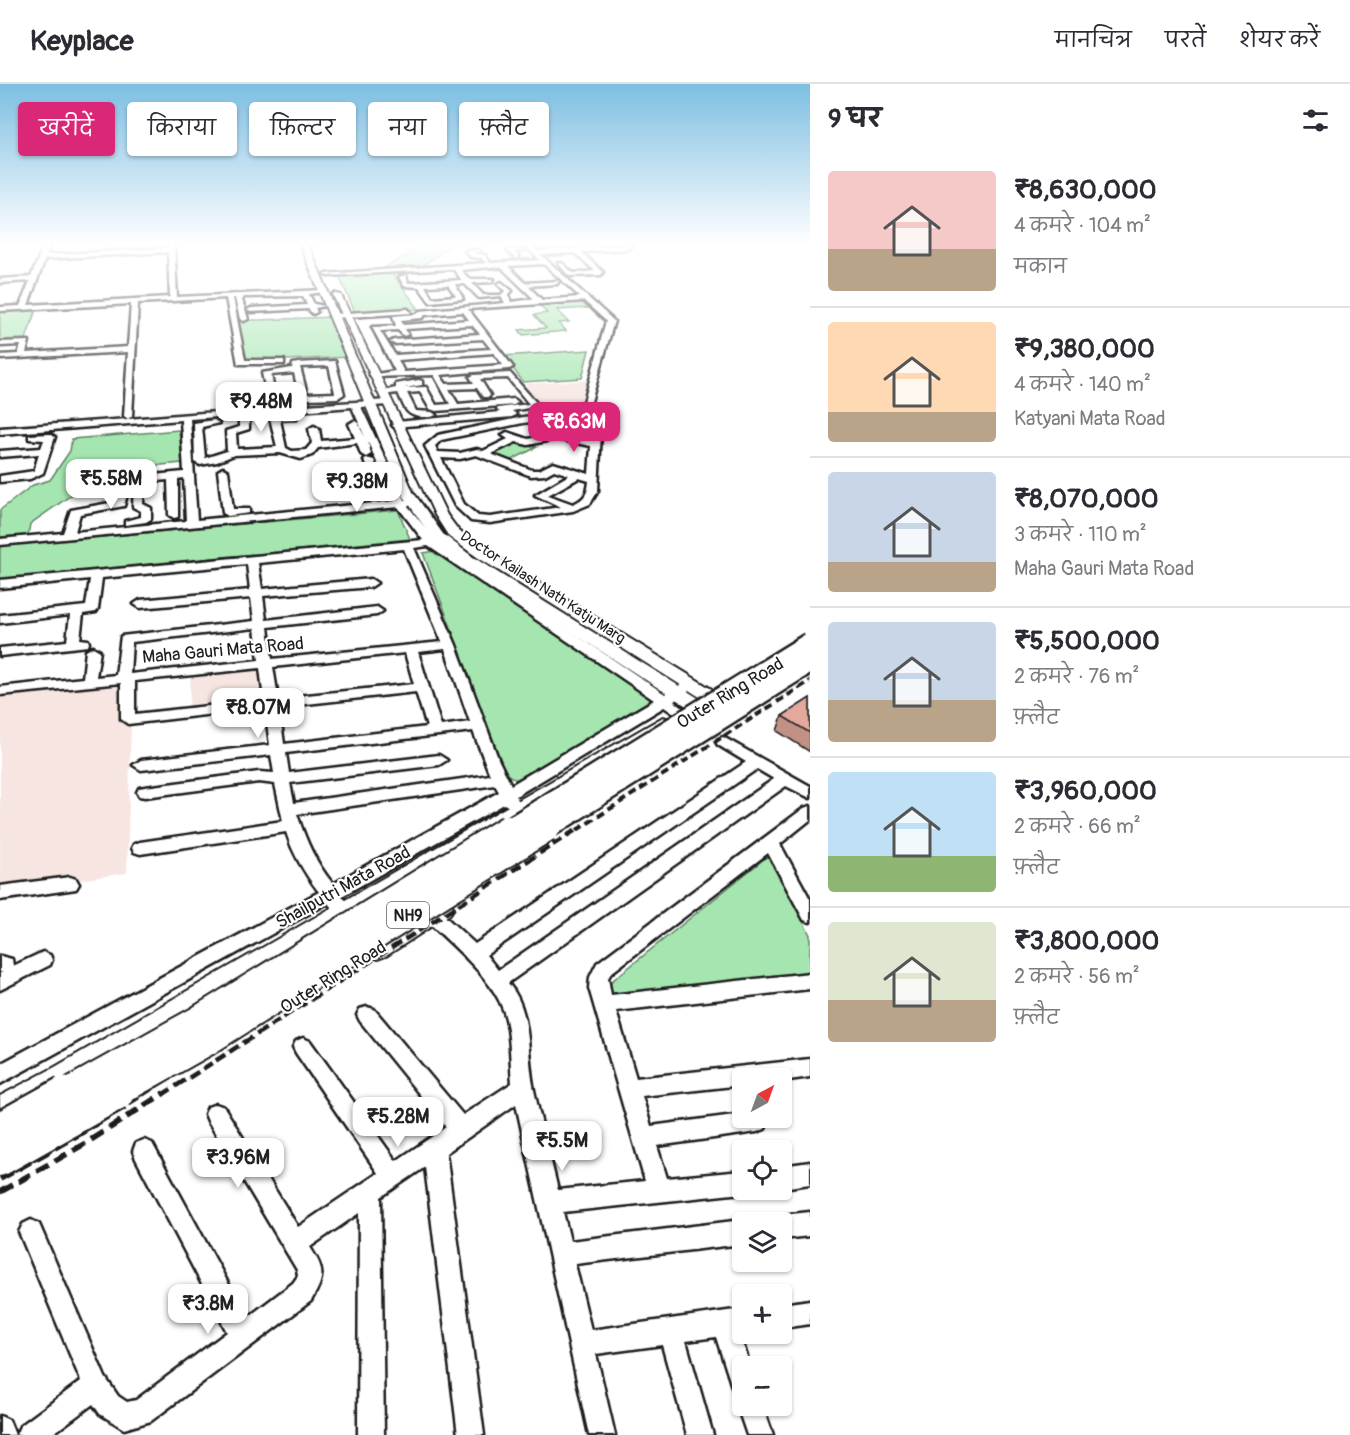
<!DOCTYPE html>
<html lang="hi">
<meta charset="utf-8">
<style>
:root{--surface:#fff;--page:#f7f7f7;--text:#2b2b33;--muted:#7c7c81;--line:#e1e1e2;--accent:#db2777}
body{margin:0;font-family:Pangolin,"Playpen Sans Deva",sans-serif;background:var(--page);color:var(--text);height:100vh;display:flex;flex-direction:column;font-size:22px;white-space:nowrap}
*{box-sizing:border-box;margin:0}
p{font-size:20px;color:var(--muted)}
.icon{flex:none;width:33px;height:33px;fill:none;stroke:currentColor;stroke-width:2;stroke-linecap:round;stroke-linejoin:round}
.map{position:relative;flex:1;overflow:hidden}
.side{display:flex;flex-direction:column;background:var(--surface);width:540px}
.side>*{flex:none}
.hud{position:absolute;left:18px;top:18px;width:570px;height:54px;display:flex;gap:12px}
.needle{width:39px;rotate:41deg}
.buttons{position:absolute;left:732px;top:984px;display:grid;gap:12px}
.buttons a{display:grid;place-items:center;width:60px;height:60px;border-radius:6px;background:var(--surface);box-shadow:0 2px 4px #0004;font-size:30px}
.price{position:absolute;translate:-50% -51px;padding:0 14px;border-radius:12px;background:#fff;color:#222;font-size:20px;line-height:39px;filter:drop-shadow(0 2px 3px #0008)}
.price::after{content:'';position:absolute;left:50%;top:36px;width:18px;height:14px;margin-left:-9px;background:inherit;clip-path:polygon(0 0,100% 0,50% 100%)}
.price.current{background:var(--accent);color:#fff}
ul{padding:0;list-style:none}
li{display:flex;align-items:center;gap:18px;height:150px;padding:0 18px}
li+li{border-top:2px solid var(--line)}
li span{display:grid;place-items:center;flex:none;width:168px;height:120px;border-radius:6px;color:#555}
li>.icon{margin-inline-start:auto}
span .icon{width:72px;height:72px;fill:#fffc;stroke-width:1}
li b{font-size:26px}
h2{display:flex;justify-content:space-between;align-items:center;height:72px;padding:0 18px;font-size:26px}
.tag{padding:0 21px;border-radius:6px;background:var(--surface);box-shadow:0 2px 4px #0004;font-size:21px;line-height:54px}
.tag.current{background:var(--accent);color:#fff}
header{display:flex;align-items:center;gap:36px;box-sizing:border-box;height:84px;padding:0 30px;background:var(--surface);border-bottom:2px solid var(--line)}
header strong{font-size:28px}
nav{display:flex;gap:33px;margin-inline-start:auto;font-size:21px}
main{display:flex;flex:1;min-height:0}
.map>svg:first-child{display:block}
.built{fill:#f6e5e1}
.green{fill:#a5e6b0;stroke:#608166;stroke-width:1.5}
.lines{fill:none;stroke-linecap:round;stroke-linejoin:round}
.minor-casing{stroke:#1c1c1c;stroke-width:5}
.major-casing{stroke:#1c1c1c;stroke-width:4}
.minor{fill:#fff;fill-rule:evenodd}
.major{fill:#fff;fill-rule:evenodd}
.rail-far2{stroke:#1c1c1c;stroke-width:4;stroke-dasharray:8 4.5;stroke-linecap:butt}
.rail-far1{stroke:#1c1c1c;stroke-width:4.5;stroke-dasharray:11 5;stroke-linecap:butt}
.rail{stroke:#1c1c1c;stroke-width:6;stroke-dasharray:14 7;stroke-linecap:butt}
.highway-bridge-far2-casing{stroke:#1c1c1c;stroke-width:25;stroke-linecap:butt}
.highway-bridge-far1-casing{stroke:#1c1c1c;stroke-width:30;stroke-linecap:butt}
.highway-bridge-casing{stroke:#1c1c1c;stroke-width:38;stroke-linecap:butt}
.highway-bridge-far2{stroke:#fff;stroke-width:20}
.highway-bridge-far1{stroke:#fff;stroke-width:26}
.highway-bridge{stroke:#fff;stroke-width:33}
.wall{fill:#c29186;stroke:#1c1c1c;stroke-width:1.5}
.building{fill:#e2a99c;stroke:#1c1c1c;stroke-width:1.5}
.labels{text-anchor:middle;stroke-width:4.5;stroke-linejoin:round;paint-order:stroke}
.far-street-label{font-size:15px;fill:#1c1c1c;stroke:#fff}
.shield{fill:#fff;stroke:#606060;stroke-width:1.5}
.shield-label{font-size:16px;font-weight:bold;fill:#1c1c1c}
.street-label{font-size:18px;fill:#1c1c1c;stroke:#fff}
</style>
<header>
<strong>Keyplace</strong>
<nav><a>मानचित्र</a><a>परतें</a><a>शेयर करें</a></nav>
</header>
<main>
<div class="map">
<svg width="810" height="1351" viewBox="0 0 810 1351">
<rect width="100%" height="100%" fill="#fff"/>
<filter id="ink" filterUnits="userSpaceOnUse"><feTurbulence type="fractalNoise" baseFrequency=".0167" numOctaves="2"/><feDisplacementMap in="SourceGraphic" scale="12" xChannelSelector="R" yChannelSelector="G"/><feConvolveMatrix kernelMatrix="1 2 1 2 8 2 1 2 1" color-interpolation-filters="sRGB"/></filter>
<g filter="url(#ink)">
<path class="built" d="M590 296 585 317 540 321 525 300Z
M266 581 270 619 189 629 191 587Z
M132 599 127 789 0 807V613Z"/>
<path class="green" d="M429 158H456L419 184 381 186Z
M391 188 419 225 356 230 338 190Z
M581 218 588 224 557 226 569 238 559 239 566 247 523 251 519 246 546 244 534 231 547 229 538 220Z
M36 226 26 255 0 256V228Z
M333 233 349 273 241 278 233 237Z
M589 266 582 294 523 298 504 272Z
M179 346 182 379 107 386 30 440 28 451 0 453V426L33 401 50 396 70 367 72 355Z
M515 359 537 363 508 378 490 371Z
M398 426 410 455 0 495V462Z
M435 467 644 601 653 616 645 623 517 696 506 690 423 469Z
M769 771 810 851V897L612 918 608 900Z"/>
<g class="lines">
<g class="minor-casing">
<path id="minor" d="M45 158H51L46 171 168 164V158H174L177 213 324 206V208L309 210 314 220 325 222 315 224 317 228 313 230 308 225 251 228 247 226 251 224 307 221 303 212 244 213 242 216 248 235 244 237 240 235 235 214H233L245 276H284V280H238L226 214 138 219 132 332 128 335 304 321 300 316H268L262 289 292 284 293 280 298 279 335 277 344 310 338 314 308 315 309 319 306 321 389 316V320L386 321 361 323 405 416 413 417V421L408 422 434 455 443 456 445 458 441 461 665 610 687 597H697L699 600 674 617 688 628 686 631H676L664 623 516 712 519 718 517 722 511 724 504 720 342 812 353 826 350 831C339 835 335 828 328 819L0 1000V980L319 808C305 790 293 770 286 748L140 770 134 768 132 764 134 760 140 758 283 737 275 700 259 698 145 713 139 712 137 708 139 704 145 703 259 688 274 689 271 671 141 686 133 681 141 676 270 661 265 624 128 640 121 635V599L0 611V603L83 594 86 567 93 563 100 567 96 593 116 591 121 552 254 537 251 514 140 524 134 520 140 516 250 506 247 480 102 494 98 525 96 528 83 530 80 555 88 556 89 559 88 562 0 572V564L67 557 70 531 0 539V531L86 522 90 495 0 504V496L423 456 398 423 0 461V455L63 449 71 426 115 418 122 394 184 388 181 336 0 350V344L128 335 124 332 128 268 0 275V271L18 270 21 261 0 262V258L29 257 26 269 128 263 131 220 0 227V223L20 222 30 197 0 199V195L31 193ZM168 168 170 213 28 221 45 175ZM329 282 335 309 307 310 300 283ZM294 289 299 311 275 312 271 291ZM352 323 365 353 357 338 354 337 349 340 355 354 321 357 319 345 314 342 309 345 312 359 306 366 292 367 286 364 280 336 296 335 297 333C292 329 276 330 270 334L277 363 237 365 236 349 249 345V337L244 334 239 337V343L226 347 227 367 205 374 202 343 219 339 214 336 194 339 195 378 200 381 217 378 234 371 280 369 301 375 312 371 318 364 357 359 361 370 366 373 371 370 368 358 394 417 197 436 190 335ZM184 394 186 437 75 448 80 430 124 422 130 399 134 398 133 423 141 427V433L125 437V441L146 438 151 435V424L143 420 144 398 168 396 169 431 174 434 178 433V395ZM428 462 654 616 511 701 499 677 456 561 414 464ZM404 465 442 558 272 575 268 543 377 531 383 527 377 523 266 536 263 512 371 503 377 499 371 495 262 505 258 479ZM255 544 259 576 130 590 132 558ZM445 565 470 638 441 642 418 568ZM405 569 414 600 278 614 273 583ZM260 584 264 616 135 630V597ZM416 608 427 643 284 660 279 623ZM473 647 490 691 294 719 290 699 439 681 447 676 439 671 289 689 286 669ZM495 701 499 708 333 800C315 778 306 757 297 730Z
M521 158H528L537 167 626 161 628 158H634L628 165 581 168 603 188 601 191 569 192 558 179H562L573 189 595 187 575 169 541 171 614 237 590 321 569 327 565 324 584 318 606 237 584 217 468 225 513 283 509 285 440 291 446 300 474 299 470 293 474 291 510 289 539 322 512 327 516 330 512 333 394 343 392 341 397 338 500 328 497 326 498 324 529 320 508 294 480 295 490 311 489 313H483L477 304 449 305 458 320 514 315 518 318 514 321 436 327 430 325 420 308 407 309 416 327 432 328 436 331C431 334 428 333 422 333 405 332 405 323 398 309L382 311 378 308 396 304V300L419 296 422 297V301L404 304 426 303 436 321 450 320 434 291 374 293 370 291 395 287 372 243 396 242 393 232 417 230 420 227 505 219 501 212 479 214 465 200H455L463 215 430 218 419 203 404 202 399 193 406 191 408 199 462 196 453 185 327 192 324 190 486 179 481 174 471 173 465 167 480 166V168L473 169 485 171 490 179 540 176ZM544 180 580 213 542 216 528 202 557 200 559 197 525 199 508 182ZM492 183 502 184 534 215 511 218 508 211 512 207 501 198 498 200 505 207 501 211H483L472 199 492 198 494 195H469L461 186ZM448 201 456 212 432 214 425 202ZM463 228 469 236 403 241 401 236 422 234 425 231ZM472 241 480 250 394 256 390 258 394 260 483 255 491 265 395 271 380 247 398 246 404 252 408 250 405 245ZM494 269 503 281 404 288 398 276Z
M510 165 526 166 515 168 519 173 516 175 507 167Z
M408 225 411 229 333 234 329 232 333 230Z
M598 325 602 328 598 407 590 420 573 427 490 439 471 437 455 422 425 362 438 351 523 333ZM593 331 592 356 556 349 528 355 507 348 502 351 508 355 483 367 477 365 460 369 438 368 435 362 441 356 523 339ZM556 355 591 362 589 390 553 379 539 386H532L491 370 516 358 528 361ZM476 371 531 392 545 391 554 386 569 391 535 411 561 423 490 433 478 432 464 420 441 374 460 375ZM579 394 589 397C588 409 585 415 573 420L548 411Z
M29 351 50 350 55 353 43 389 30 395 0 398V392L34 387 39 370 0 373V367L41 364 44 356 29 355Z
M366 374 374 376 386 413 385 415 362 418 357 415 375 411 364 376Z
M223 384 228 387 233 425H249V429L228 432 223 429 218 387Z
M723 653 810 702V714L786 702 508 899C533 928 526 970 534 1006 541 1039 550 1072 558 1106L645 1097 589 904 590 893 597 879 804 724 810 722V736L780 760 810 815V838L804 836 768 769 611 889 608 894 611 911 810 889V905L616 927 636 994 810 975V993L782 997V994H742V1001L642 1012 651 1042 742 1030V1034H766L768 1038 765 1045 757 1048 657 1062 667 1094 742 1087V1106H750L742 1109 563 1128 570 1157 742 1136 747 1138H742V1160L575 1180 591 1246 742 1225V1249L740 1250 750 1282H742V1310L733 1306 716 1253 686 1257 713 1351H687L662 1261 596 1270 615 1351H589L516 1020 446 1069 484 1351H458L425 1083 381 1113 384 1351H358L359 1129 310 1163C325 1186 325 1193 311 1217L151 1337 124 1345 100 1330 93 1320 51 1351H16L20 1342 81 1297 19 1148 23 1140 31 1136 39 1140 105 1293 118 1312 127 1318 136 1316 227 1248 136 1075 133 1067 136 1059 144 1056 152 1059 247 1234 293 1199 298 1192 297 1186 208 1037 205 1030 208 1023 216 1020 224 1023 298 1143 378 1089 296 969 293 963 296 957 303 954 310 957 396 1077 446 1043 360 937 357 931 360 925 367 923 374 925 463 1031 512 999C510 976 511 949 504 928 493 894 452 861 426 836L423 831 426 826 432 824 438 826 475 860 746 678 718 661 716 658 718 655ZM757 685 774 695 498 886 486 871Z
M70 793 76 795 79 800 76 805 0 816V802Z
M43 868 50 871 52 876 50 881 0 906V889L3 888H0V872L12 875 13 882Z
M810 1078V1100L782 1104V1082Z
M810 1128V1152L782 1155V1138H772L774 1135 782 1131Z
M810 1216V1240L782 1244V1220Z
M742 1312V1322H763L773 1351H747L737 1322Z
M0 1332 9 1336 15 1351H0Z"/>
</g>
<g class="major-casing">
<path id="major" d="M299 158H307L413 408 443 450 473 473 700 615 702 619 700 623H688L463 479 433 456 401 408Z
M334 209 341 211 447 431 459 447 487 467 715 607 717 611 715 615H703L477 473 449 453 435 431 333 211Z
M663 633 669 635 672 639 669 643 73 999 0 1037V1012L55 983Z
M443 816 450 818 454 824 450 830 386 872 378 875 370 872 367 866 370 860Z"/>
</g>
<use href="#minor" class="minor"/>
<use href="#major" class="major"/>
<path class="rail-far2" d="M577 746 810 597"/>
<path class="rail-far1" d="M142 1011 380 860
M162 1011 579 744"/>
<path class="rail" d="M0 1095 81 1049 144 1009
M0 1108 86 1059 164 1009"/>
<g class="highway-bridge-far2-casing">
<path id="highway-bridge-far2" d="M507 746 810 559
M544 746 810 578"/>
</g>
<g class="highway-bridge-far1-casing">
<path id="highway-bridge-far1" d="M62 1011 197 936 509 744
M114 1011 206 959 547 744"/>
</g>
<g class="highway-bridge-casing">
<path id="highway-bridge" d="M0 1045 65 1009
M0 1075 117 1009"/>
</g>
<use href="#highway-bridge-far2" class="highway-bridge-far2"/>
<use href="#highway-bridge-far1" class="highway-bridge-far1"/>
<use href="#highway-bridge" class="highway-bridge"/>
</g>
<path class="wall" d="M810 614V668L777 647 782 632Z"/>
<path class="building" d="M810 614V649L782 632Z"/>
</g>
<linearGradient id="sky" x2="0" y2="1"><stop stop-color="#7dbee2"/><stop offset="0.46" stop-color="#fff"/><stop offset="1" stop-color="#fff" stop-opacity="0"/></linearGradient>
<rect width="810" height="347" fill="url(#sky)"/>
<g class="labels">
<g class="far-street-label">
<text transform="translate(543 503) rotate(33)" y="5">Doctor Kailash Nath Katju Marg</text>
</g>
<rect class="shield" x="387" y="818" width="42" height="26" rx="4.5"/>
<g class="shield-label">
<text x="408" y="837">NH9</text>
</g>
<g class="street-label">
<text transform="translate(223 566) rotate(-5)" y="6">Maha Gauri Mata Road</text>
<text transform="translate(730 609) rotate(-31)" y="6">Outer Ring Road</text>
<text transform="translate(343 803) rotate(-29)" y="6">Shailputri Mata Road</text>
<text transform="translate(333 893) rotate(-32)" y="6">Outer Ring Road</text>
</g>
</g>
</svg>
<div class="buttons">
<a><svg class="needle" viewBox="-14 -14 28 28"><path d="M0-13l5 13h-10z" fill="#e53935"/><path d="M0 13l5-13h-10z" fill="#7c7c81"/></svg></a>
<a><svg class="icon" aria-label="locate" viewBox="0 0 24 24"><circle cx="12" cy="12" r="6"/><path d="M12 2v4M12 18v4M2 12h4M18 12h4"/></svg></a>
<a><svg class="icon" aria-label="layers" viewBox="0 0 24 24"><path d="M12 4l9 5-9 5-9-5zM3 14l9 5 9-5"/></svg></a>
<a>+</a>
<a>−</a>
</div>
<b class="price" style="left:261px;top:349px">₹9.48M</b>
<b class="price current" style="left:574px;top:369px">₹8.63M</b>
<b class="price" style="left:111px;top:426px">₹5.58M</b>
<b class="price" style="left:357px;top:429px">₹9.38M</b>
<b class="price" style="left:258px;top:655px">₹8.07M</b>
<b class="price" style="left:398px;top:1064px">₹5.28M</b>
<b class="price" style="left:562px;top:1088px">₹5.5M</b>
<b class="price" style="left:238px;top:1105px">₹3.96M</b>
<b class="price" style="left:208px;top:1251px">₹3.8M</b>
<div class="hud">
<a class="tag current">खरीदें</a>
<a class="tag">किराया</a>
<a class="tag">फ़िल्टर</a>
<a class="tag">नया</a>
<a class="tag">फ़्लैट</a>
</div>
</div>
<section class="side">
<h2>9 घर<svg class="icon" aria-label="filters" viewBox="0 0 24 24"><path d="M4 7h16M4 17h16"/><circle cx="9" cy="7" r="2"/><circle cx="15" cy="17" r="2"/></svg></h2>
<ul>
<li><span style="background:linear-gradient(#f6c9c9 65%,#b9a48a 0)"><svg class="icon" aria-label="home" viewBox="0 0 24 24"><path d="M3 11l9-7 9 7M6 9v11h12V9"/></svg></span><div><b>₹8,630,000</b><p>4 कमरे · 104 m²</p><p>मकान</p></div></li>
<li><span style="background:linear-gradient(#ffd9b3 75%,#b9a48a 0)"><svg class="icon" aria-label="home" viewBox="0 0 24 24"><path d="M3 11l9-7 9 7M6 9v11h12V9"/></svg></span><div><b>₹9,380,000</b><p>4 कमरे · 140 m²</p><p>Katyani Mata Road</p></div></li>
<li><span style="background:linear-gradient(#c9d6e8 75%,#b9a48a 0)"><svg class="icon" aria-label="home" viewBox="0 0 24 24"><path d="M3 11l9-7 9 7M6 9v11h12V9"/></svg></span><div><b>₹8,070,000</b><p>3 कमरे · 110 m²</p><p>Maha Gauri Mata Road</p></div></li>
<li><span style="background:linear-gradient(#c9d6e8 65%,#b9a48a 0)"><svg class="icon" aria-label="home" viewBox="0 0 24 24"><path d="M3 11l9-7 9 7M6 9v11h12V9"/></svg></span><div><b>₹5,500,000</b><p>2 कमरे · 76 m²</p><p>फ़्लैट</p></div></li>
<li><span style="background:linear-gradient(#bfe0f5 70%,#8fb573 0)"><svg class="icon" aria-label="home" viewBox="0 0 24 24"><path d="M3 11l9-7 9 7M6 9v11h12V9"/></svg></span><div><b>₹3,960,000</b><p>2 कमरे · 66 m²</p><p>फ़्लैट</p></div></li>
<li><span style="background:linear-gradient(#dfe7d0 65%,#b9a48a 0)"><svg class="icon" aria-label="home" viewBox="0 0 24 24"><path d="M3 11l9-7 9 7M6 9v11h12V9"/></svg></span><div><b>₹3,800,000</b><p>2 कमरे · 56 m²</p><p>फ़्लैट</p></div></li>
</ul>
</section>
</main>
